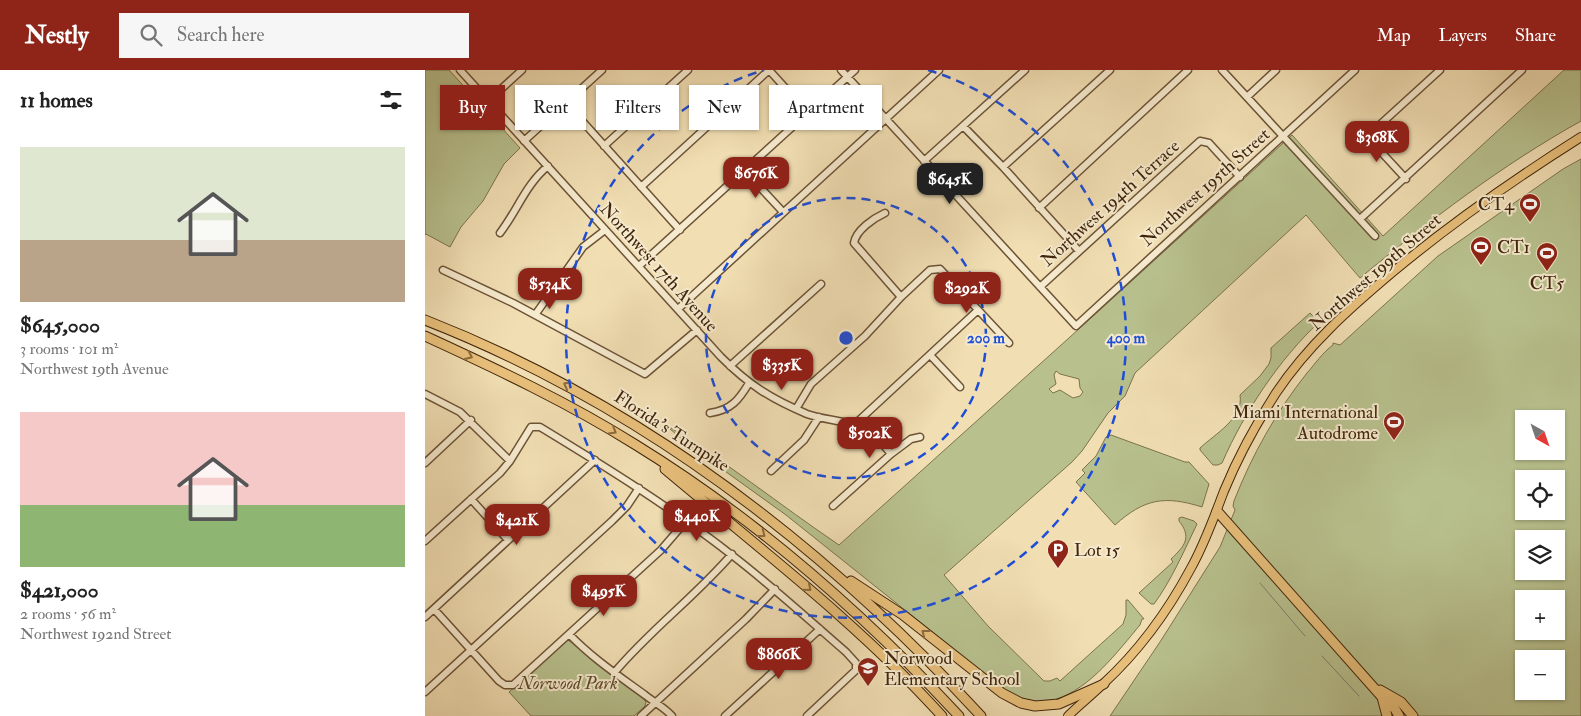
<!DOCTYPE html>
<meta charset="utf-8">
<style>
:root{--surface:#fff;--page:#f6f6f6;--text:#222;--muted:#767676;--accent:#8f2418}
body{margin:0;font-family:"IM FELL Double Pica",serif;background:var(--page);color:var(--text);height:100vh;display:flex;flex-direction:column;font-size:19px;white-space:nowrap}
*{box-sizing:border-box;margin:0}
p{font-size:16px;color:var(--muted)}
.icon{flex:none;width:28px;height:28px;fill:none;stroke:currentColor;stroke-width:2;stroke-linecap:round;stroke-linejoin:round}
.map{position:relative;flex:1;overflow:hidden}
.details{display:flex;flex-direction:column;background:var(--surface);width:425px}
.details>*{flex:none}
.guide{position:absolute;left:15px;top:15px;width:475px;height:45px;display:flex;gap:10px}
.needle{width:32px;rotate:140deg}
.tools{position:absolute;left:1090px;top:340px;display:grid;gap:10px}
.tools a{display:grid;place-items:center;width:50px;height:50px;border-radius:0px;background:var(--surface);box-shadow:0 1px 4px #0004;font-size:25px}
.price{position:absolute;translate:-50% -42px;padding:0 11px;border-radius:10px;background:var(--accent);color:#fff;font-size:16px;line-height:32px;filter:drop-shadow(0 1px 2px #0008)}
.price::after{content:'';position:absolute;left:50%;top:30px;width:15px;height:11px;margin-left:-8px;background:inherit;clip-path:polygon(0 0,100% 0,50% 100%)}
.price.on{background:#222;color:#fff}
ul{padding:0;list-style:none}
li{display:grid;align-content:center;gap:10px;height:265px;padding:0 20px}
li span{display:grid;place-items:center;height:155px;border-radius:0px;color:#555}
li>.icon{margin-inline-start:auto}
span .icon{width:90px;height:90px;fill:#fffc;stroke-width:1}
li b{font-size:21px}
h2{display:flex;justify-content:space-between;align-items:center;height:60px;padding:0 20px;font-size:21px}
.pill{padding:0 18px;border-radius:0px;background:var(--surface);box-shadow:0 1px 4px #0004;font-size:18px;line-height:45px}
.pill.on{background:var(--accent);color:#fff}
header{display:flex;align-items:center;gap:30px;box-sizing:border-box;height:70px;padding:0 25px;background:var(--accent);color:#fff}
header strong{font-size:24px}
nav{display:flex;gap:28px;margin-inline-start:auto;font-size:18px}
.search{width:350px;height:45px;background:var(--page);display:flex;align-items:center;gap:12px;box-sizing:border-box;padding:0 18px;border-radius:0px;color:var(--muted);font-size:19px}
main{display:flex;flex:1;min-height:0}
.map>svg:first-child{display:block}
.green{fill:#b8c18e;stroke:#7c734d;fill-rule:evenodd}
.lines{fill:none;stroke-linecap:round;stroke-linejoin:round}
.stream{stroke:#77806d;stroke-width:1}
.minor-casing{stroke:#6c5336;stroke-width:9}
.major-casing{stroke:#40250c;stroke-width:10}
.highway-casing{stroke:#40250c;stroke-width:11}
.minor{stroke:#f6eace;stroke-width:6}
.major{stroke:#e8bf7a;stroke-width:8}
.highway{stroke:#e8bf7a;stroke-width:9}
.oneway{stroke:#8c6a3d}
.ring{fill:none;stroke:#1d4ed8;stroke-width:2.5;stroke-dasharray:9 6}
.labels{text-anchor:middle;stroke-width:4;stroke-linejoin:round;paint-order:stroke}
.street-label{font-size:18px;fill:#40250c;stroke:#f6eace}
.poi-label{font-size:18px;fill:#40250c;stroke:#f6eace;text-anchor:start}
.park-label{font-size:18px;font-style:italic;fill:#5e4c2c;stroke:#f6eace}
.centre{fill:#1d4ed8;stroke:#f6eace;stroke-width:2.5}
.ring-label{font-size:15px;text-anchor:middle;font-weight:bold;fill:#1d4ed8;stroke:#f6eace;stroke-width:4;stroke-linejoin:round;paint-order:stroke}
</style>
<header>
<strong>Nestly</strong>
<div class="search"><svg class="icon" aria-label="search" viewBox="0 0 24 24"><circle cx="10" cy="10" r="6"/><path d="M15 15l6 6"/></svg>Search here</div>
<nav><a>Map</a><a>Layers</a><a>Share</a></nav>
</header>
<main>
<section class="details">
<h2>11 homes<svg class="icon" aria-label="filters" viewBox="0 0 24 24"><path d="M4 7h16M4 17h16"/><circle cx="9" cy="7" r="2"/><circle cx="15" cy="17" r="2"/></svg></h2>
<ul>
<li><span style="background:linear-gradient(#dfe7d0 60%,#b9a48a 0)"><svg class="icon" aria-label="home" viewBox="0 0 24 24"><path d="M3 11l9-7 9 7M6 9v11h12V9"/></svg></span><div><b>$645,000</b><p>3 rooms · 101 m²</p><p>Northwest 19th Avenue</p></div></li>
<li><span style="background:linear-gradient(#f6c9c9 60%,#8fb573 0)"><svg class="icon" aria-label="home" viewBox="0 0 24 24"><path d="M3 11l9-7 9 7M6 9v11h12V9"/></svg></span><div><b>$421,000</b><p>2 rooms · 56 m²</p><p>Northwest 192nd Street</p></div></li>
</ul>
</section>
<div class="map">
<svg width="1156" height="646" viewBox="0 0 1156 646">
<rect width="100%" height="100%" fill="#f1deb3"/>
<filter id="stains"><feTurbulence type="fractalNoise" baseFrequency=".004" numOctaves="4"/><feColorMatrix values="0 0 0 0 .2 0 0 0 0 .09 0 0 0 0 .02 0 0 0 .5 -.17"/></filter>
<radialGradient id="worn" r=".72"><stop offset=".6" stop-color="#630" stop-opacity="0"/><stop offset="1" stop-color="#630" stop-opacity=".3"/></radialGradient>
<path class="green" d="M0 0H24L95 78 79 94 58 131 36 157 25 177 1 164 0 165Z
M1139 0H1156V51C1077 95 1005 150 935 208L881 145 710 303 700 326 683 343 657 381 647 392 519 505 563 556 619 611H625L632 608 635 611 698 554 701 545V530H703L719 549H717L715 555C693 581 665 619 631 629V631C614 633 601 631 585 624L361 445 265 376 238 353C299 390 355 435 414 475L655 258 867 65 958 166ZM631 301 635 304 654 309 655 318 658 322 655 326 648 328 635 320 628 323 624 319 631 314 629 305Z
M1156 89V646H685L735 572 795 477 810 440 808 436 809 431C827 385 851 342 882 303 890 294 898 282 908 275V273L915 275 1013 186 1138 99ZM1099 349H1131V381H1099ZM1099 409H1131V441H1099ZM1099 469H1131V501H1099ZM1099 529H1131V561H1099ZM1099 589H1131V621H1099Z
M885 243 894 252C853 291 820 341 797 393L793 395H788L775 380V378C790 364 819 348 815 325L835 306 844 294 846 288V278Z
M686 365 760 392H764L784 414 777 437C739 425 719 429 690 455L651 412 660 403 657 400 671 386 681 367Z
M757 447 769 451 772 454C759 481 746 511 729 534H726L714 523 748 492 746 489C760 476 767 467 754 451V448Z
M143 570 218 627 221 632 220 636 209 646H106L84 622Z"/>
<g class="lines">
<path class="stream" d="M835 513 880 566
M897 586 934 626"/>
<g class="minor-casing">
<path id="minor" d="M35 0 296 287C324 315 346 329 382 344 402 351 426 350 445 362 453 367 460 377 466 384
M344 0 383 43
M416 0 651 256 930 0
M797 0 950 166
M822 27 851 0
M63 31 97 0
M141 33 255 160
M538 56 578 97 654 181
M99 71 177 0
M179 76 263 0
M499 91 600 0
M578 97 685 0
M320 101 358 142
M981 109 947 72 946 66 948 61 1015 0
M216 117 344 0
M614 138 763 0
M460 143C449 148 431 160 429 173L476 227
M935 149 1097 0
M75 163C92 141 101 114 123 96
M214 196 430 0
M18 200 88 233 220 304 272 260
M615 217 775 71 784 73 815 107
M253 239 514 0
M110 245 158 177 180 160
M505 285 535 317
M305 296 396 214
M0 324 35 342 85 391
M371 339 386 314 440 266 476 227 505 200 515 199 584 273
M285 343C306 340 314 330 324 313
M429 355 553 240
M0 393 46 350
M346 401 379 370 394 347
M46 429 83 470
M408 436 466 384 486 369 495 367
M0 471 75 403 85 391 106 357H115C181 397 247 438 308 486 347 516 384 550 421 582L431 593V600L382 646
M9 539 74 611 80 615H88L236 480 261 451
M0 547 170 390
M144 564C167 588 194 606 220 625 230 633 239 637 247 646
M189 603C225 560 270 527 307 484
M0 622 187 451 202 436 214 418
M216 646 321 549 350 519
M300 646 395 559"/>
</g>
<g class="major-casing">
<path id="major" d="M643 646C654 635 667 625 678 614 714 581 743 541 766 498 780 473 789 447 799 421 813 387 831 354 851 323 883 275 925 238 969 201 1028 152 1091 108 1156 67"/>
</g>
<g class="highway-casing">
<path id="highway" d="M0 250C215 334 400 477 556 646
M0 266C72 299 144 333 211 375 331 449 438 543 534 646
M240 399C335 479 434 554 517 646
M792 441 957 627 970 639 974 646
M426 511 478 545 577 623 596 633 610 636 634 634 679 614
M955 620 976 632 988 646
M957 627 962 646"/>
</g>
<use href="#minor" class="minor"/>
<use href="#major" class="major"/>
<use href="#highway" class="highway"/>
</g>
<defs><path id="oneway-chevron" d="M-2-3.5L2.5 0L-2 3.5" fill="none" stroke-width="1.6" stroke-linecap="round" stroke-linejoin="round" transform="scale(1.25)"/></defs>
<g class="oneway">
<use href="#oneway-chevron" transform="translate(44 286) rotate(25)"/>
<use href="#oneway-chevron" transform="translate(142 315) rotate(-152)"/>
<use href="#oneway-chevron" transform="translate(188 361) rotate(31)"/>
<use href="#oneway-chevron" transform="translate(337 464) rotate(38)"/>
<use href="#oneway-chevron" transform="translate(383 518) rotate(40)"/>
<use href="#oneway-chevron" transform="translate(500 563) rotate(-142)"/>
</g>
<g class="ring">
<circle cx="421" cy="268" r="140"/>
<path d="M503 0A280 280 0 1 1 339 0"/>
</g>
<defs>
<g id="stadium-pin" transform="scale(1.125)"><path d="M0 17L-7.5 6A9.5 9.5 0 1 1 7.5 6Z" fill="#8f2418" stroke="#f6eace"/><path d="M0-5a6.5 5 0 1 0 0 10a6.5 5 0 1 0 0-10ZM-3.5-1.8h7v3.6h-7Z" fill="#fff"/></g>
<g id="parking-pin" transform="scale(1.125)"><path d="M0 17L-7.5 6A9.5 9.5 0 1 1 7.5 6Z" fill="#8f2418" stroke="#f6eace"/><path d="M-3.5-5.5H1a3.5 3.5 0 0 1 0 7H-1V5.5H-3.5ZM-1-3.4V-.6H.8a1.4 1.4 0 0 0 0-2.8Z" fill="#fff"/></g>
<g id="school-pin" transform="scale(1.125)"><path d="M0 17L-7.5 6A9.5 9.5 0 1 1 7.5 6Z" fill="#8f2418" stroke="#f6eace"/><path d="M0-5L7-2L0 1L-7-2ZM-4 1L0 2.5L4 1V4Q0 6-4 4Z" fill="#fff"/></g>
</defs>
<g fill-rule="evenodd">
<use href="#stadium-pin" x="1105" y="134"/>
<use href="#stadium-pin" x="1056" y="177"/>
<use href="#stadium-pin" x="1122" y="183"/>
<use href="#stadium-pin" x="969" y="352"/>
<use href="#parking-pin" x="633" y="480"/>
<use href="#school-pin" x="443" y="598"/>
</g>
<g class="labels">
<g class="street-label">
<text transform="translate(780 117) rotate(-42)" y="6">Northwest 195th Street</text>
<text transform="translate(685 133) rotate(-42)" y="6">Northwest 194th Terrace</text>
<text transform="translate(234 197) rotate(48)" y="6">Northwest 17th Avenue</text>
<text transform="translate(950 202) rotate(-41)" y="6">Northwest 199th Street</text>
<text transform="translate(247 361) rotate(33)" y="6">Florida's Turnpike</text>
</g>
<g class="poi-label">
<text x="1089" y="140" text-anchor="end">CT4</text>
<text x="1072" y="183">CT1</text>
<text x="1122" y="219" text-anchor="middle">CT5</text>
<text x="953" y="348" text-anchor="end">Miami International<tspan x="953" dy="21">Autodrome</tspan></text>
<text x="649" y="486">Lot 15</text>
<text x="459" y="594">Norwood<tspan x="459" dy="21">Elementary School</tspan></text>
</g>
<g class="park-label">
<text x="143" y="619">Norwood Park</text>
</g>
</g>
<circle cx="421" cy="268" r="8" class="centre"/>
<g class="ring-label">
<text x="561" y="273">200 m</text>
<text x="701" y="273">400 m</text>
</g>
<rect width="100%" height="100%" filter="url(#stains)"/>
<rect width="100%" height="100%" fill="url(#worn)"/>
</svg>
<div class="tools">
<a><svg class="needle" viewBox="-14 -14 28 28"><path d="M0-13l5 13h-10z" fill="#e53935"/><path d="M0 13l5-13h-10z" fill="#767676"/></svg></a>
<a><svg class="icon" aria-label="locate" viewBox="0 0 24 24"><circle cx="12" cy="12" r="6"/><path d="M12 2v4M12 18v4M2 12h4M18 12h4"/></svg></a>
<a><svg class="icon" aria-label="layers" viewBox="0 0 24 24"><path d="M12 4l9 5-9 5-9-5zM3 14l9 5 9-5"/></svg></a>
<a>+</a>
<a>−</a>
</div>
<b class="price" style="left:952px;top:93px">$368K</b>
<b class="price" style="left:331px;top:129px">$676K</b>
<b class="price on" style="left:525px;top:135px">$645K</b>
<b class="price" style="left:125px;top:240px">$534K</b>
<b class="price" style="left:542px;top:244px">$292K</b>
<b class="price" style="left:357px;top:321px">$335K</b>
<b class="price" style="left:445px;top:389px">$502K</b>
<b class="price" style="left:272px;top:472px">$440K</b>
<b class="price" style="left:92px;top:476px">$421K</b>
<b class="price" style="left:179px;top:547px">$495K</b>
<b class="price" style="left:354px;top:610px">$866K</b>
<div class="guide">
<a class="pill on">Buy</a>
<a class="pill">Rent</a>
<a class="pill">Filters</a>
<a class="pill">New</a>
<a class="pill">Apartment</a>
</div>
</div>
</main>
